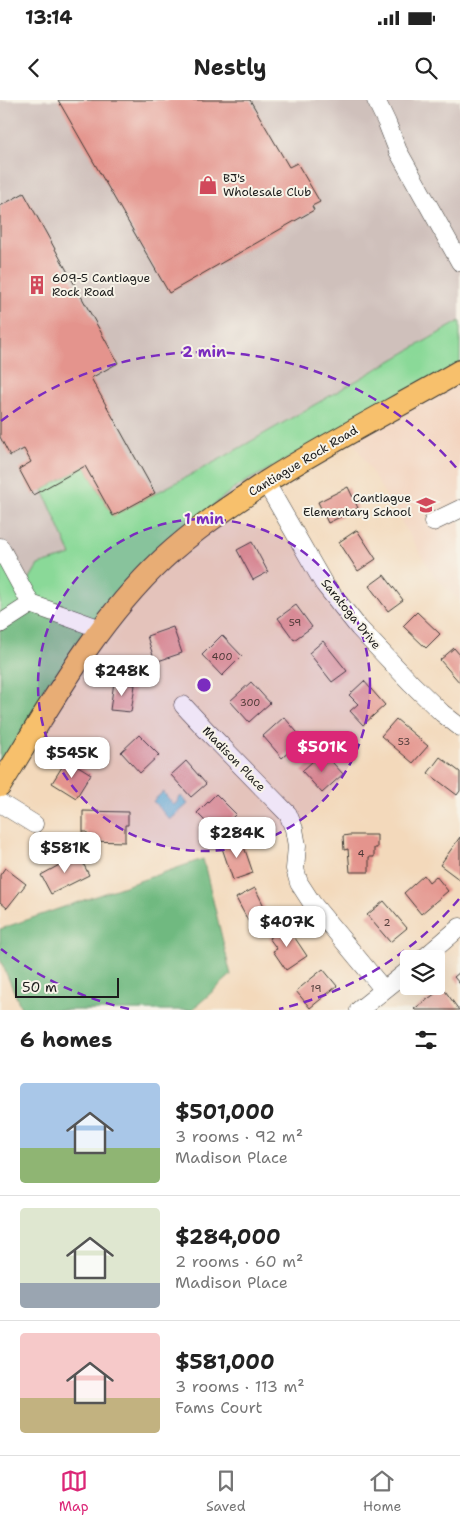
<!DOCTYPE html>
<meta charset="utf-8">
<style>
:root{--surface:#fff;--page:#f2f2f2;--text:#222;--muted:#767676;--line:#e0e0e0;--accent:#db2777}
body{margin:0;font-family:"Shantell Sans",sans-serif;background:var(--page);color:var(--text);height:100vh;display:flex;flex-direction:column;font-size:19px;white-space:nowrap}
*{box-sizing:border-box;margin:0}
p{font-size:16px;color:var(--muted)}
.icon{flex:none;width:28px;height:28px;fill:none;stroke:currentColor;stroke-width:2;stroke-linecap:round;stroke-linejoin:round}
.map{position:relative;height:910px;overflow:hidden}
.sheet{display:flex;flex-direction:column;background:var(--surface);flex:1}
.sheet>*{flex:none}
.buttons{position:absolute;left:400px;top:850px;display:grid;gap:10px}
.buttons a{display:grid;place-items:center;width:45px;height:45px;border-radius:5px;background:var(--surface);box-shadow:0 5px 20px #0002;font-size:25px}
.scale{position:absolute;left:15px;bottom:12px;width:104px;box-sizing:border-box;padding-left:5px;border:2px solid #1c1c1c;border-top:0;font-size:14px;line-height:18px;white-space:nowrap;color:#1c1c1c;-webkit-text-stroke:4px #f7f3e8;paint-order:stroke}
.price{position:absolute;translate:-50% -42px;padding:0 11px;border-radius:10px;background:#fff;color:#222;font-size:16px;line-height:32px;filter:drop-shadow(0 1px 2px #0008)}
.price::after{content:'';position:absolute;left:50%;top:30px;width:15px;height:11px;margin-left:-8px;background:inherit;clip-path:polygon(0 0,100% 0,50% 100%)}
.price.selected{background:var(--accent);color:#fff}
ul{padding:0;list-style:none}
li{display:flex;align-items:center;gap:15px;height:125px;padding:0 20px}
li+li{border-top:1px solid var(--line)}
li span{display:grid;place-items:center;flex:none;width:140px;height:100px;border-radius:5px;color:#555}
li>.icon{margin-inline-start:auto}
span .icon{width:60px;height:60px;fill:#fffc;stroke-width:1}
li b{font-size:21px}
h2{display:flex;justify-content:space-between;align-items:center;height:60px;padding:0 20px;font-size:21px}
.status{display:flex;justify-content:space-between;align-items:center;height:35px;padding:0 25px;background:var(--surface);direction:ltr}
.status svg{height:14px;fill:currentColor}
header{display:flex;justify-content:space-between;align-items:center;height:65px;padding:0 20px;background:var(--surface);font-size:22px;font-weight:700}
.tabs{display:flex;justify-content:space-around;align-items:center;height:70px;border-top:1px solid var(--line);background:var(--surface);font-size:14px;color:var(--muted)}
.tabs a{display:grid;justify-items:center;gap:2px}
.tabs .selected{color:var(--accent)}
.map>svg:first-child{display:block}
.built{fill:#f3d4bf}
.industrial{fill:#cfc0bb}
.green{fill:#8ad998;stroke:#537a5a}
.forest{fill:#6fb980;stroke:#466a4e}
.water{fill:#5cc3d9;stroke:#3c707a}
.building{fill:#e4948d}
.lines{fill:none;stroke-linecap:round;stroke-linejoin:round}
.minor-casing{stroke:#3c3834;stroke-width:19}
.major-casing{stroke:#3c3834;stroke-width:24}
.minor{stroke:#fff;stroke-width:18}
.major{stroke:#f7c06c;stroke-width:22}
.ring{fill:none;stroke:#7b2cbf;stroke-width:2.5;stroke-dasharray:9 6}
.labels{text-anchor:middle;stroke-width:4;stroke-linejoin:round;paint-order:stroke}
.number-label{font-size:10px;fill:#4e3a38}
.poi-label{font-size:12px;fill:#1c1c1c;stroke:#f7f3e8;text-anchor:start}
.street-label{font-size:12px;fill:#1c1c1c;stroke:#f7f3e8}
.centre{fill:#7b2cbf;stroke:#f7f3e8;stroke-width:2.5}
.ring-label{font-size:15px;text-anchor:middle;font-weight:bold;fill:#7b2cbf;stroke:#f7f3e8;stroke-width:4;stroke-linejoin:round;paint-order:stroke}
</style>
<div class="status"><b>13:14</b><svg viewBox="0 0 49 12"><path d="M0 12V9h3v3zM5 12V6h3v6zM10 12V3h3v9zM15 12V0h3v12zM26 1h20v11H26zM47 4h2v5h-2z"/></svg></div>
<header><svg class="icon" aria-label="back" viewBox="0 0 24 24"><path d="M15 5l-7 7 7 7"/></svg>Nestly<svg class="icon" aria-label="search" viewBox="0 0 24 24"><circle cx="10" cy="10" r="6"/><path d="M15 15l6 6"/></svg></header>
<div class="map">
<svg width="460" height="910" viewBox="0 0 460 910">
<rect width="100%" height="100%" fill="#f7f3e8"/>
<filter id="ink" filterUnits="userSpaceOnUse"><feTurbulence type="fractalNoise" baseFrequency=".02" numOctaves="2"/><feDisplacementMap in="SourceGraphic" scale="10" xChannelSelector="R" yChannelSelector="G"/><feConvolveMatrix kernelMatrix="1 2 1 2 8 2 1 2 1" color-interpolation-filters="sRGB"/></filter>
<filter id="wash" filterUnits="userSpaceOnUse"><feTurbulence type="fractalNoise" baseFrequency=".0096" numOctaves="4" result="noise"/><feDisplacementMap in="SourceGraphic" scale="20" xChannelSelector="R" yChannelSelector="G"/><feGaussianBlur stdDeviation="1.12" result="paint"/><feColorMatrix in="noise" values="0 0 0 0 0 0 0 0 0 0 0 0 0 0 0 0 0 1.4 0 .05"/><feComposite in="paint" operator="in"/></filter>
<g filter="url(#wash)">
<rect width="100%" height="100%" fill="#f3d9bb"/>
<path class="built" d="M460 271V501L434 476 349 334Z"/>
<path class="industrial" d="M0 0H460V271L291 366 133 490 0 686Z"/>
<path class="green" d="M460 221V266L234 388 141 466 101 529 0 524V447L24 488 38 465 71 455 43 390 85 366 113 416 222 358Z"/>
<path class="forest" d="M31 504 101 529 0 688V523Z
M203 759 231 875 192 910H22L0 859V829Z"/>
<path class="water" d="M163 692 174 705 179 701 178 699 181 696 188 704 170 720 153 701Z"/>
<g id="blocks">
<path class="building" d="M58 0H250L289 67 297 63 320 102 312 106 314 110 169 193Z
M24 93 118 263 91 278 155 393 113 416 85 366 33 395 19 369 31 362 24 349 10 356 0 337V106Z
M348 387 358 408 328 423 318 402Z
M357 430 376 459 358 471 339 442Z
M252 442 268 472 253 480 237 450Z
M384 475 403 500 388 511 369 486Z
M296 505 312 527 294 540 278 518Z
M417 512 440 534 426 548 403 526Z
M173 527 182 553 155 562 147 536Z
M222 535 242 556 222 576 202 555Z
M323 541 347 571 332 582 309 553Z
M454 548 460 555V583L440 560Z
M364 581 385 605 363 625 350 611 358 604 349 595Z
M114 582 135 585 131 612 110 610Z
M251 582 270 603 249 622 230 601Z
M284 617 303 639 282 658 263 636Z
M396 619 428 646 413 663 381 636Z
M139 635 159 655 140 673 121 652Z
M323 652 343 674 322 693 302 671Z
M440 657 460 672V691L457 695 428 673Z
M67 659 91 674 76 698 52 683Z
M186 661 206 684 191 697 171 675Z
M216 694 236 714 217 733 197 713Z
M83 711 128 712V725H125V742L87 741V732H83Z
M349 735H377V748H374V757H369V772H350L348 749 344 750 343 736Z
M460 737V780L440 765Z
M241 738 253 773 233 780 221 745Z
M69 753 72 759 79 755 89 775 51 794 41 775 63 763 60 757Z
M5 768 26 784 7 808 0 802V775Z
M424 775 429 782 436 776 448 791 421 814 404 793Z
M255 788 271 820 253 830 236 798Z
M384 801 407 828 390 842 367 815Z
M287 826 307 856 286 870 273 851 277 849 269 838Z
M323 869 337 886 310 908 296 891Z
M460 872V884L454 877Z
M443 888 459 910H415L414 909Z"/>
</g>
</g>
<g filter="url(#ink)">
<use href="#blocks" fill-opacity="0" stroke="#3c3834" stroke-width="1"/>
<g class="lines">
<g class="minor-casing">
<path id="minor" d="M376 0 387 23 398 51 460 162
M266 383 324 484 359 528 411 583 442 613 460 627
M433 422 460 409
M0 447 31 504 101 529
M0 524 31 504
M183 605 208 632 288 714 294 729 297 746 295 769 299 783 312 803 384 890
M0 703 34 724
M423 859 460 827
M359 910 409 870"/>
</g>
<g class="major-casing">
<path id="major" d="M0 686C49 607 95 523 163 459 195 429 230 406 266 382 329 342 396 308 460 271"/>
</g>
<use href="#minor" class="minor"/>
<use href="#major" class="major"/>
</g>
</g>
<circle cx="204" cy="585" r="166" fill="#7b2cbf" fill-opacity=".12"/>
<g class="ring">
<circle cx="204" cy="585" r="166"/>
<path d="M459 799A333 333 0 0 1 279 909M129 909A333 333 0 0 1 1 849M1 321A333 333 0 0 1 459 371"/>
</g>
<defs>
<g id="shop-bare" transform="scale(1.5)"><path d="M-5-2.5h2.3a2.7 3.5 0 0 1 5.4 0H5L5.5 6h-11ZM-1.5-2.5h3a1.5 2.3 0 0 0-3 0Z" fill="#d1495b" stroke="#f7f3e8" stroke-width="2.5" paint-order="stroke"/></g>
<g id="building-bare" transform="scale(1.5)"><path d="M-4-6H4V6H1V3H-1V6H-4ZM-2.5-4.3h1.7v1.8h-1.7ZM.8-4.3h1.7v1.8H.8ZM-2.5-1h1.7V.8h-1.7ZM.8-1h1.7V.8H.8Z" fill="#d1495b" stroke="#f7f3e8" stroke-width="2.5" paint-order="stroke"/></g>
<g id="school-bare" transform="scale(1.5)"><path d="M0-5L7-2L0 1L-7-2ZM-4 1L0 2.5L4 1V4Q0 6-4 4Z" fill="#d1495b" stroke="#f7f3e8" stroke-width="2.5" paint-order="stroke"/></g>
</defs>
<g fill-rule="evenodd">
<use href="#shop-bare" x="208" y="85"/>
<use href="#building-bare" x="37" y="185"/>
<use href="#school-bare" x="426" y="405"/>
</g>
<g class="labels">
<g class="number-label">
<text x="295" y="526">59</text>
<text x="222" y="560">400</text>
<text x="250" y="606">300</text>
<text x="404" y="645">53</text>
<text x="361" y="757">4</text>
<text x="387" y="826">2</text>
<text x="316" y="892">19</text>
</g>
<g class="poi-label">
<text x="223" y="82">BJ's<tspan x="223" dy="14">Wholesale Club</tspan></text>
<text x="52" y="182">609-5 Cantiague<tspan x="52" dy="14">Rock Road</tspan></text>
<text x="411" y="402" text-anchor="end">Cantiague<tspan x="411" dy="14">Elementary School</tspan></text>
</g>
<g class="street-label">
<text transform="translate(303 361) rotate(-31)" y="4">Cantiague Rock Road</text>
<text transform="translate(351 514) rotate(51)" y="4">Saratoga Drive</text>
<text transform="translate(234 659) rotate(46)" y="4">Madison Place</text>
</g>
</g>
<circle cx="204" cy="585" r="8" class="centre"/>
<g class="ring-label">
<text x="204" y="257">2 min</text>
<text x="204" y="424">1 min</text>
</g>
</svg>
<div class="buttons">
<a><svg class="icon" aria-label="layers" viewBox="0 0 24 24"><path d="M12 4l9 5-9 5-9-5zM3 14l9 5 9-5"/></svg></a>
</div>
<div class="scale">50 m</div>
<b class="price" style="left:122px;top:597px">$248K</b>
<b class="price selected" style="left:322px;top:673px">$501K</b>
<b class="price" style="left:72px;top:679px">$545K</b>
<b class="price" style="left:237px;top:759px">$284K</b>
<b class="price" style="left:65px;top:774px">$581K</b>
<b class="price" style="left:287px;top:848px">$407K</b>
</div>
<section class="sheet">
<h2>6 homes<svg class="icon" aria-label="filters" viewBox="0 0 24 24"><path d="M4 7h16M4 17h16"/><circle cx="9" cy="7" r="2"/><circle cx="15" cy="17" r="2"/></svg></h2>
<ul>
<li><span style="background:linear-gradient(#a9c7e8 65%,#8fb573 0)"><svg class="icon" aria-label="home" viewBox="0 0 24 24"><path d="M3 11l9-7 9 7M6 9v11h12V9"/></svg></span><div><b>$501,000</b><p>3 rooms · 92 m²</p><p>Madison Place</p></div></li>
<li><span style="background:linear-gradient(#dfe7d0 75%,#9aa5b1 0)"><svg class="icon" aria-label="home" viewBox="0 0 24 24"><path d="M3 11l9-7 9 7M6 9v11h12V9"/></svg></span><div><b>$284,000</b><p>2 rooms · 60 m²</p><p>Madison Place</p></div></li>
<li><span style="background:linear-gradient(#f6c9c9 65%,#c2b280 0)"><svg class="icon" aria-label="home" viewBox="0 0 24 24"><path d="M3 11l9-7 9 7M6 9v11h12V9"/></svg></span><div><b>$581,000</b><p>3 rooms · 113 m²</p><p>Fams Court</p></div></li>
</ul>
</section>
<nav class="tabs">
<a class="selected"><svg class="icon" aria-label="map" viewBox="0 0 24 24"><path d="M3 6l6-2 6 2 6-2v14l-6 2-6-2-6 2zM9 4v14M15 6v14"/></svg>Map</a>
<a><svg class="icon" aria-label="saved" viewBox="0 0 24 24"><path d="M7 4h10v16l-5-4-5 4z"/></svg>Saved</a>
<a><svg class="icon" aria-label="home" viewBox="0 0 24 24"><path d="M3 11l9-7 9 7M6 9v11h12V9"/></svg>Home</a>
</nav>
